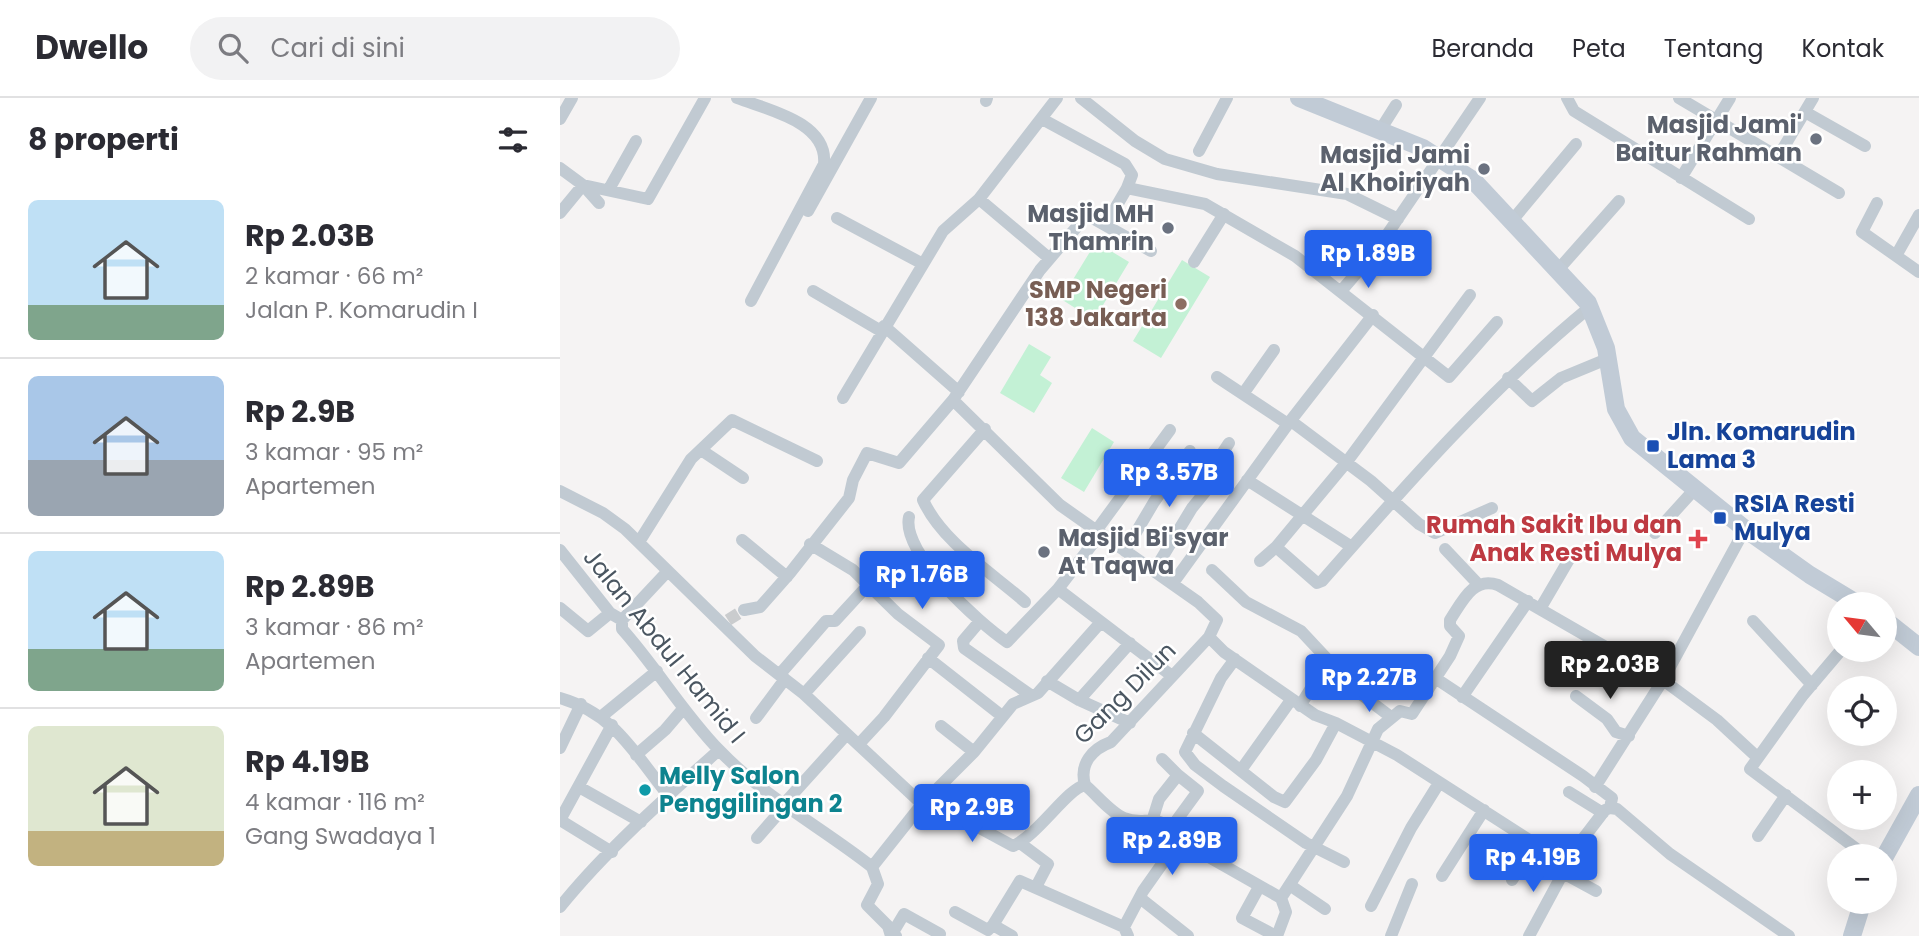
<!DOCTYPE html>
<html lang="id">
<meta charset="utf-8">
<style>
:root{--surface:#fff;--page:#f2f2f3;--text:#2b2b33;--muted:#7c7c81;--line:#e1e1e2;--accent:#2563eb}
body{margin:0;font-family:Poppins,sans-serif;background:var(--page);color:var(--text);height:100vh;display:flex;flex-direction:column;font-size:26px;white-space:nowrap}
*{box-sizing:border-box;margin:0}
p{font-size:23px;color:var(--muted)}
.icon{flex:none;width:38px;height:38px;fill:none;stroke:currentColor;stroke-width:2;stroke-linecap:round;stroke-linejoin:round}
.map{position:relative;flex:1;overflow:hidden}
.side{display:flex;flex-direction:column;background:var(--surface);width:560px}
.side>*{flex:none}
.needle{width:46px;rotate:299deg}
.tools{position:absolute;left:1267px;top:494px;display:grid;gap:14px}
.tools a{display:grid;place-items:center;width:70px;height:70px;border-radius:50%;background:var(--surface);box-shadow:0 7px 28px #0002;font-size:35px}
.price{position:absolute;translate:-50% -60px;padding:0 16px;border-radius:7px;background:var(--accent);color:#fff;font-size:23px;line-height:46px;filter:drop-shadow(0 2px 4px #0008)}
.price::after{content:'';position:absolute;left:50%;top:42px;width:21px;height:16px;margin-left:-10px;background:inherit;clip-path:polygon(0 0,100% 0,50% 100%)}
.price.selected{background:#222;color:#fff}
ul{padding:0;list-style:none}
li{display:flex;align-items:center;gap:21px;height:175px;padding:0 28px}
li+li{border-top:2px solid var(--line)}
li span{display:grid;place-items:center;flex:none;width:196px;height:140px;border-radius:10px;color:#555}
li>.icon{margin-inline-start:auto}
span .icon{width:84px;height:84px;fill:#fffc;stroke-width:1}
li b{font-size:30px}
h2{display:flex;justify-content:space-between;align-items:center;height:84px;padding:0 28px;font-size:30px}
header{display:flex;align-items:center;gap:42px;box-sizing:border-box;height:98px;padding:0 35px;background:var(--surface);border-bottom:2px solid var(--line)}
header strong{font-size:33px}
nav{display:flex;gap:38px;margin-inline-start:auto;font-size:24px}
.search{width:490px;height:63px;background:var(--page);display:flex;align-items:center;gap:18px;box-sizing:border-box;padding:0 24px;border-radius:38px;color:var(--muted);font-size:26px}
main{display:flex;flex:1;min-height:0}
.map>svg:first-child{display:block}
.green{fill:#c3f1d5}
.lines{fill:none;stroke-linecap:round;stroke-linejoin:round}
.street-tunnel{stroke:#caccce;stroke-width:12;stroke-dasharray:12 6;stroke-linecap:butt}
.street{stroke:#c1cad2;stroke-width:12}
.secondary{stroke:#c1cbd6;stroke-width:18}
.worship-dot{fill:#6b7280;stroke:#fff;stroke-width:2.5}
.education-dot{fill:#8d6e63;stroke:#fff;stroke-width:2.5}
.transit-dot{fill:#1a4fb4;stroke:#fff;stroke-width:2.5}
.health-dot{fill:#e0444e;stroke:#fff;stroke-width:2.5}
.culture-dot{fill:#0f9aa8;stroke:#fff;stroke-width:2.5}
.labels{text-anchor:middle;stroke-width:5;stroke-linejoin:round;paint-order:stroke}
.worship-label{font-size:24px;font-weight:bold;fill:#5b616d;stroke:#fff;text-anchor:end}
.education-label{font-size:24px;font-weight:bold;fill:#785e54;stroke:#fff;text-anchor:end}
.transit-label{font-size:24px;font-weight:bold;fill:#164399;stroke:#fff;text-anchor:start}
.health-label{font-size:24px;font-weight:bold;fill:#be3a42;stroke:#fff;text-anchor:end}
.street-label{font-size:24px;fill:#4a5661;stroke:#fff}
.culture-label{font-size:24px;font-weight:bold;fill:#0d838f;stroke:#fff;text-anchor:start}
</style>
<header>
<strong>Dwello</strong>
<div class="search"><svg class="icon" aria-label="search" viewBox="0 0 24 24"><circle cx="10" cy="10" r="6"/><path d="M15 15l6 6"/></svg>Cari di sini</div>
<nav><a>Beranda</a><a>Peta</a><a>Tentang</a><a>Kontak</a></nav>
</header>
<main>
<section class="side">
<h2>8 properti<svg class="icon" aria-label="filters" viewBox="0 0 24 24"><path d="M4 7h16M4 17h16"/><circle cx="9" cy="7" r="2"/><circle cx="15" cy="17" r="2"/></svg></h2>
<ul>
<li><span style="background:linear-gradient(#bfe0f5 75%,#7fa58c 0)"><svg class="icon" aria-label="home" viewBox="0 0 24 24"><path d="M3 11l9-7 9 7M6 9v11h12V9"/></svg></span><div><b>Rp 2.03B</b><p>2 kamar · 66 m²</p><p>Jalan P. Komarudin I</p></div></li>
<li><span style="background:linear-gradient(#a9c7e8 60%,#9aa5b1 0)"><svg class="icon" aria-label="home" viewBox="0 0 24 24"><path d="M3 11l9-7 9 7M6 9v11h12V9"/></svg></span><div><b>Rp 2.9B</b><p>3 kamar · 95 m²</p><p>Apartemen</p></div></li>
<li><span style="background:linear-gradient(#bfe0f5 70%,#7fa58c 0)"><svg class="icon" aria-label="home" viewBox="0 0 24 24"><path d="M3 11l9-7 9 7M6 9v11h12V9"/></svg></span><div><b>Rp 2.89B</b><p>3 kamar · 86 m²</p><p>Apartemen</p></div></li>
<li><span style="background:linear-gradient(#dfe7d0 75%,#c2b280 0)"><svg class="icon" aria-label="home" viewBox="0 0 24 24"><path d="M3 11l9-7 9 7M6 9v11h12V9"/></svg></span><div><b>Rp 4.19B</b><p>4 kamar · 116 m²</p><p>Gang Swadaya 1</p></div></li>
</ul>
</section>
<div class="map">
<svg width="1359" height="838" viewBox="0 0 1359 838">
<rect width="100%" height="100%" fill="#f5f3f3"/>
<path class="green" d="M536 144 569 164 534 222 501 201Z
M622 162 650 179 601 260 573 243Z
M469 246 491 259 480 277 492 285 474 315 440 295Z
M532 330 554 344 524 394 501 380Z"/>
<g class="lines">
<path class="street-tunnel" d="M168 522 184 512"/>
<path class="street" d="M177 0C208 12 268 24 264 66L191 203
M521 0 575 43 605 61 657 76 787 96 838 121
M1007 0 1014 13 1189 121
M1119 0 1279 95
M426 3 427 0
M1245 14 1305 48
M0 21 12 0
M482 21 565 66 572 77 567 90 645 106 735 158 889 279 937 224
M819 34 836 7
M639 53 667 0
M1218 59 1253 0
M0 70 23 87 39 105
M1121 80 1170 0
M49 91 76 43
M419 101 489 160
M1317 105 1302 134 1359 174
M248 113 311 0
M0 115 23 87 88 101 145 0
M277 120 363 166
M950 125 1016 46
M546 126 567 90
M1337 156 1359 117
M634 164 664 116
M997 173 1059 103
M782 192 818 150 920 0
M253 193 321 233
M324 228 399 294
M657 279 728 326
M948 280 972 303 1001 280 1047 261
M683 296 714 252
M283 300 383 133 419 101 497 0
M393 302 500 407 638 504 657 522 649 539 664 554 755 617 776 625 837 657 999 761 1009 759 1045 712 1050 710 1052 700 1023 678 875 580
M731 323 811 383 859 426 875 435 932 410
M425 331 363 402C382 444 431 474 465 504
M141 352 183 380
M687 382 792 449
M0 393 43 415 65 431 195 558 244 596 362 706
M349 419C341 455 419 525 447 544L498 491 540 436
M536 433 610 332
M1095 435 1134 392
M182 442 227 479
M79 444 131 361 172 322 257 363
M250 446 293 472 338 516 379 547 324 619 299 646
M716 449 757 485 762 483C847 386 930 291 1030 209
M885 451 918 486
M0 452 50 515 62 522V531C97 570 123 615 159 652 204 699 261 729 312 769
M565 453 594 404 630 353
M700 463 716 449 786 365 910 197
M652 472 686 504 741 533 798 594 831 619
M594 473 632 410 654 383 652 371 669 345
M613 485 728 326 813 217
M498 491 612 578
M0 510 28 533 50 515
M980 511 1011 458
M184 512 200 509 230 475 289 400 293 382 307 355 339 365 393 302 480 172 527 117 591 153
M62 522 107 474
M420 523 403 543 404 550 469 596
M1193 523 1252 587
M1282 551 1243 597 1190 671 1306 758
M368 560 442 618
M675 561 661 580 625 654 635 667 663 688 746 745 784 764
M220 576 266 523H275L309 486
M487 583 519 602 570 625
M244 596 300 534
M1016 598 1047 621 1056 634 1069 638
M902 599 968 503
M0 600C55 616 74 655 108 697
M519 602 570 545
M740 608 758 579
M42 618 97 573
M196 620 225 581
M381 628 414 654
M633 635 714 699 725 704 756 662 776 625
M0 650 21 606
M76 657 105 632 123 611
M681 672 731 602
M525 687C537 697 550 714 564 720 588 730 595 709 619 742L721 800
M525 687C519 666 532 651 551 644L649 539
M19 689 81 724
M1035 689 1103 582 1185 431
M374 693 416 728 453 748C478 737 507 691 525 687
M1009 694 1043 715
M222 708 287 636
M1050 710 1057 711 1110 756 1229 838
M593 720 599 701 618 677 602 661
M0 722 52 627
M0 722 52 754
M611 730 638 693 618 677
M1198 738 1226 697
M197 740 224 709
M460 745 488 766 476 789
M312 769 362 706 414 654 453 606 478 595 541 524
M312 769 318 786 307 807 328 828 331 838
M1003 775 1036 793
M882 778 924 712
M952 782 975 746
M731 788 765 811
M699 789 682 820 716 838
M580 800 628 838
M721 800 787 698 818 631 840 613 852 616 890 558 899 538 890 528V522C902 504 913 478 938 487L1103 582 1157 622 1197 659
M811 808 851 730 879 685
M0 809C45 753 105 700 159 652
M395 814 428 832 433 827
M336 838 332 836 344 816 380 836
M452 838 433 827 460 783 564 829
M568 838 564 829 583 793 619 742
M717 838 726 814 721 800
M831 838 852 786
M969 838 1003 775 1004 761"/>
<path class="secondary" d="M739 0 863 50 913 82 1028 205 1046 250 1056 311 1072 340 1185 431 1250 477 1298 506
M1325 522 1359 549
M1325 758 1359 697
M1292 838 1303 803"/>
</g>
<g class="worship-dot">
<circle cx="1256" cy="41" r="7"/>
<circle cx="924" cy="71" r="7"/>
<circle cx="608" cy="130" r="7"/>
<circle cx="484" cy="454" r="7"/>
</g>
<circle class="education-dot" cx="621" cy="206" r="7"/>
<g class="transit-dot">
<rect x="1086" y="341" width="14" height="14" rx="3.5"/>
<rect x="1153" y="413" width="14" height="14" rx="3.5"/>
</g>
<path class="health-dot" d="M1134.5 430.5h7v7h7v7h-7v7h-7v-7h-7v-7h7z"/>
<circle class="culture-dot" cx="85" cy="692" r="7"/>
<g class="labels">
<g class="worship-label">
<text x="1242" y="35">Masjid Jami'<tspan x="1242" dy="28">Baitur Rahman</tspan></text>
<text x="910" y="65">Masjid Jami<tspan x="910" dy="28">Al Khoiriyah</tspan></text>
<text x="594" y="124">Masjid MH<tspan x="594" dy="28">Thamrin</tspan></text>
<text x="498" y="448" text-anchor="start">Masjid Bi'syar<tspan x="498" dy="28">At Taqwa</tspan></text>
</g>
<g class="education-label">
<text x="607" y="200">SMP Negeri<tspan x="607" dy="28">138 Jakarta</tspan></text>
</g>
<g class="transit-label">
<text x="1107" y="342">Jln. Komarudin<tspan x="1107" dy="28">Lama 3</tspan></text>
<text x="1174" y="414">RSIA Resti<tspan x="1174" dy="28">Mulya</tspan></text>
</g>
<g class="health-label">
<text x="1122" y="435">Rumah Sakit Ibu dan<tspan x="1122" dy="28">Anak Resti Mulya</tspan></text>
</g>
<g class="street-label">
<text transform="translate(104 548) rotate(51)" y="8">Jalan Abdul Hamid I</text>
<text transform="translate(565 595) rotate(-45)" y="8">Gang Dilun</text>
</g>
<g class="culture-label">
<text x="99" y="686">Melly Salon<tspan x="99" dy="28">Penggilingan 2</tspan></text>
</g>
</g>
</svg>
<div class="tools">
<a><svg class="needle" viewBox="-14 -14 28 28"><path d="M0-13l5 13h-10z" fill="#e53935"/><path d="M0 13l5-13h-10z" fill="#7c7c81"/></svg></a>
<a><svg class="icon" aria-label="locate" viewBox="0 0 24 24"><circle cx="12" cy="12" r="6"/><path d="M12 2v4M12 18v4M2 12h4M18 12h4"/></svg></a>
<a>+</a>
<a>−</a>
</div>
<b class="price" style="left:808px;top:192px">Rp 1.89B</b>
<b class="price" style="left:609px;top:411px">Rp 3.57B</b>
<b class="price" style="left:362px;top:513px">Rp 1.76B</b>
<b class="price selected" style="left:1050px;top:603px">Rp 2.03B</b>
<b class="price" style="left:809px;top:616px">Rp 2.27B</b>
<b class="price" style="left:412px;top:746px">Rp 2.9B</b>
<b class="price" style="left:612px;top:779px">Rp 2.89B</b>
<b class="price" style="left:973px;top:796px">Rp 4.19B</b>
</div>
</main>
